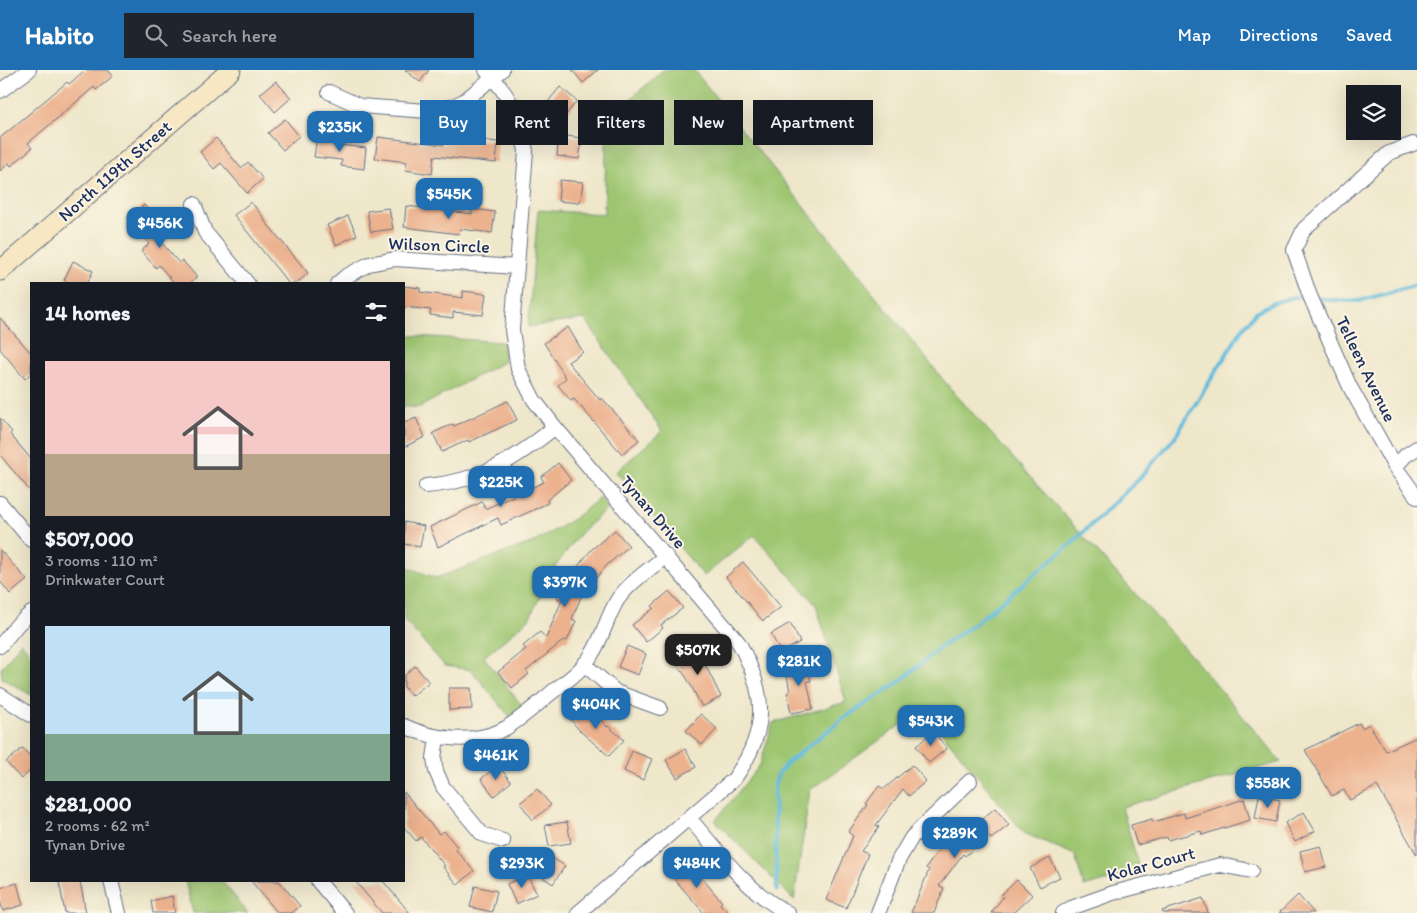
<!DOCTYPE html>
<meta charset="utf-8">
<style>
:root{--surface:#171b24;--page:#20242c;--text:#f1f3f6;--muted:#9ea1a6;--accent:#1f6fb2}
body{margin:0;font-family:Itim,sans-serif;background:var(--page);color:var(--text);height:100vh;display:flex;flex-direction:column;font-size:19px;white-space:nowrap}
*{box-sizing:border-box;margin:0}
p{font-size:16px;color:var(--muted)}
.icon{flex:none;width:28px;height:28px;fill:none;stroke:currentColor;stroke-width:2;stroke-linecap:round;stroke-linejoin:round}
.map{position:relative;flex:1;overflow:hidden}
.panel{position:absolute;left:30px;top:212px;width:375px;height:600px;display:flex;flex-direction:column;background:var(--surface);border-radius:0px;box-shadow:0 5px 20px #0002}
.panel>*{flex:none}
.hud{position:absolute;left:420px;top:30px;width:475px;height:45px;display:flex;gap:10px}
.fabs{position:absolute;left:1346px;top:15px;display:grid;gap:10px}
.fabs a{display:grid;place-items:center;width:55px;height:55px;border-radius:0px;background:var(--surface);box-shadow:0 5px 20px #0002;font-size:25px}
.price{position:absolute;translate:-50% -42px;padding:0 11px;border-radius:10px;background:var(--accent);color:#fff;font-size:16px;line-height:32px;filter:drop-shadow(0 1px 2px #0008)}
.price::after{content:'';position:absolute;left:50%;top:30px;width:15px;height:11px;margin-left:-8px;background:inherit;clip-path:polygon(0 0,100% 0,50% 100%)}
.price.on{background:#222;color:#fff}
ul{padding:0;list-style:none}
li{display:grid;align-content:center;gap:10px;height:265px;padding:0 15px}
li span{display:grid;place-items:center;height:155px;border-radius:0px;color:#555}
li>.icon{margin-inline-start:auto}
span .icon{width:90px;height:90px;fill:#fffc;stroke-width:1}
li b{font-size:21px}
h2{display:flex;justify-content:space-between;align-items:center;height:60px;padding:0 15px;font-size:21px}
.pill{padding:0 18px;border-radius:0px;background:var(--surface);box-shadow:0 5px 20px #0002;font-size:18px;line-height:45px}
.pill.on{background:var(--accent);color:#fff}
header{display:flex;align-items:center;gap:30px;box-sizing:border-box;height:70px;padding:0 25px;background:var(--accent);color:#fff}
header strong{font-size:24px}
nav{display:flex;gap:28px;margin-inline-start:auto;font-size:18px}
.search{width:350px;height:45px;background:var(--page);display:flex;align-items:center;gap:12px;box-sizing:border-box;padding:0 18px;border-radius:0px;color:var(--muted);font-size:19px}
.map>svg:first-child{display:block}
.green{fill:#9ec671;stroke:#5c7a68}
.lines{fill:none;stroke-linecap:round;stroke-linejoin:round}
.stream{stroke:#5ebadc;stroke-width:4}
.building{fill:#ecb18d}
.street-casing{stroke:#656f84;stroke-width:16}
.secondary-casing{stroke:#656f84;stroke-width:21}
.street{stroke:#fff;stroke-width:14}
.secondary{stroke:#f7e8c3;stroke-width:19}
.labels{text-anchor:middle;stroke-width:4;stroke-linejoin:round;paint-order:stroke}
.street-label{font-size:18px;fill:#1b2f5e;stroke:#fcf5e5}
</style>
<header>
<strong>Habito</strong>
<div class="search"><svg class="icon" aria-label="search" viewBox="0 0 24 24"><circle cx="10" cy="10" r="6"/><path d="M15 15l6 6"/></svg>Search here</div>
<nav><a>Map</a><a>Directions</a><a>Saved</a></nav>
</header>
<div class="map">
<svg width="1417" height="843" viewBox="0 0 1417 843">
<rect width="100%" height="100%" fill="#fcf5e5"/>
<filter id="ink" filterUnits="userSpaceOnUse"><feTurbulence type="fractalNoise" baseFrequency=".02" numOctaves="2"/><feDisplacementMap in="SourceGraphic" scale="10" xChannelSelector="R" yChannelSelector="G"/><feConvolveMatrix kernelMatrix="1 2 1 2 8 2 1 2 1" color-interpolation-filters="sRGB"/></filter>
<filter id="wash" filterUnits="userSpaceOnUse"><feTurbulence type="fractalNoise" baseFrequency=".0096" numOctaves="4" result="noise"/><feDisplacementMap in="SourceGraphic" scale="20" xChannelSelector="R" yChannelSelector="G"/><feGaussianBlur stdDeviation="1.12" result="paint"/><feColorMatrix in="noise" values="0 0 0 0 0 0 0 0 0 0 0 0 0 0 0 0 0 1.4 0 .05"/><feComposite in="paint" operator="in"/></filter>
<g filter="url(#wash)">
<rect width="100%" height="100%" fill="#eee7ca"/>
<path class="green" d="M663 0H694L950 318 1201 597 1281 692 1122 737 1140 801 1084 817 1075 785 1024 763 923 639 810 720 794 830 715 751 760 695 773 653 846 632 816 535 754 465 704 506 616 402 662 361 585 249 528 257 538 140 604 144 607 50Z
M404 265 502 272 505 291 420 337H404Z
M600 428 608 438 582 461 557 494 529 549 484 587 523 637 510 647 471 600 445 596 404 550V496L436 508 536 471 572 450Z
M21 572 31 585V625L2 608 1 599Z
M185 811H222L248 843H193Z"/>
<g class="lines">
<path class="stream" d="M1314 227 1331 230 1359 231 1417 215
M777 820 774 717 778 704 787 693 844 648 899 612 942 576 973 555 1071 474 1139 409 1175 367 1241 261 1256 242 1273 233 1294 227 1307 226"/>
</g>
<g id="blocks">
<path class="building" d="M85 0H108L113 6 96 20 94 17 28 73 32 78 11 96 9 93 0 101V68L67 12 69 14Z
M405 0H429L420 12Z
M572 0H598L583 13Z
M276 11 291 28 275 42 260 24Z
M560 17 577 31 564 47 547 33Z
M285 49 299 66 283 80 268 63Z
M559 65 582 68 579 89 557 86Z
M317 66 339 69 338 75 366 78 364 99 341 96 342 90 314 87Z
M445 66 498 72 496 93 434 86 432 104 405 100 407 92 375 88 378 67 444 75Z
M216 68 241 98 248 92 263 109 247 123 221 93 214 99 200 82Z
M560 110 583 112 580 133 558 131Z
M251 132 265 149 264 150 308 203 296 214H289L234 145Z
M144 135 158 152 150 159 179 193 182 190 197 207 189 214H175L159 195 156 198 141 181 149 174 128 148Z
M406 136 472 144V139L495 142 492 163 460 159 459 164 404 157Z
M389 138 393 159 371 162 367 141Z
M348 146 357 165 336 175 327 155Z
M73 191 93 201 87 214H71L64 210Z
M404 216 420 218V222L463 228V221L486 224 483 245 453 242V248L430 245 431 240 404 237Z
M0 248 31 283V303L25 309 0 279Z
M568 257 583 282 568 292 600 330 602 328 639 370 622 384 574 329 571 331 558 315 566 308 544 273Z
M508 331 517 350 469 372 468 370 442 382 433 363 453 354 454 356Z
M0 348 12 362 10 364 31 389V422L0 385Z
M416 348 425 367 404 377V353Z
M558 393 571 410 547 430 548 433 501 455 498 448 438 477 430 457 482 432 485 439 544 412 541 407Z
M404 452 424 456 420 477 404 474Z
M615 460 629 476 607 495 592 513 588 510 572 549 576 551 567 571 564 570 526 601 529 604 512 618 498 602 526 579 523 576 540 562 546 568 562 530 557 528 566 507 568 508 592 479Z
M0 480 27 510 10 524 0 511Z
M743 492 781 537 763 551 726 507Z
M669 521 683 538 661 555 663 558 646 572 632 555 654 538 652 536Z
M790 553 800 572 781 583 771 564Z
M692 575 707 598 721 627 702 637 688 610 673 588Z
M627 576 646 584 638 605 618 597Z
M806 590 811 611H807L813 639 791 643 787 623 790 622 785 594Z
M415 596 429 612 412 626 404 617V606Z
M449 618H471L472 639 449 640Z
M587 633 607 657 608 656 624 670 609 686 580 661 569 648Z
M701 644 717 659 702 675 686 661Z
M1359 653 1362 658 1369 654 1386 681 1417 667V785L1377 716 1350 730 1344 720 1332 726 1305 680Z
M933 662 947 678 929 693 916 676Z
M23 678 31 688V700L21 709 6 692Z
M685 679 696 697 677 708 666 690Z
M632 681 652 689 643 710 624 701Z
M498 695 511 712 494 726 481 709Z
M912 695 926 711 909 726 903 719 876 755 879 757 861 781 868 784 846 838 826 830 853 766 848 762 868 735 866 734 879 716 884 719Z
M537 719 551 735 533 750 520 733Z
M404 722 439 764 444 761 458 778 456 780 474 801 458 815 443 797 445 796 421 767 416 771 404 757Z
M1259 726 1280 730 1276 752 1255 748Z
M1244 729 1250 750 1202 765 1201 761 1168 770 1167 767 1137 775 1131 755 1152 749 1153 752 1184 743 1185 748Z
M995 738 1009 755 991 769 989 766 965 786 963 784 939 816 944 818 934 843H911L929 800 926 798 938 781 968 756 971 758Z
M1304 742 1315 761 1295 772 1285 753Z
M567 752 571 773 549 776 545 755Z
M1321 776 1326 797 1305 802 1300 781Z
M546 784 565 796 553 814 535 802Z
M1050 788 1060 807 1040 817 1030 798Z
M686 789 722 832 720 834 729 843H704L669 803Z
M527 805 537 824 516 834 507 814Z
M1017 810 1032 825 1013 843H991L1003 827 1001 825Z
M59 811H80L86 843H65Z
M251 811H279L300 836 292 843H278Z
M355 811H383L410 843H382Z
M17 813 23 835 3 841 0 831V818Z
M475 816 497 821 492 842 470 837Z
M1298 825 1314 843H1279Z
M172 826 175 843H153L151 831Z
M1203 828 1208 843H1163L1162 841Z"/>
</g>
</g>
<g filter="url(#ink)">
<use href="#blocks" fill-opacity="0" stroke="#656f84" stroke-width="1"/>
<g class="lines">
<g class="street-casing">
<path id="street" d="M486 0C511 27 519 45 526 81L512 260 518 299 534 330 555 357 739 573C767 625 769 660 734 709L578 843
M0 21 29 0
M329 22 360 36 427 41 446 39 464 31 502 0
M1413 74 1389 83 1304 159 1294 180 1310 226 1350 317 1395 397 1417 427
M194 134 205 162 248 214
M337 214 345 207 369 194 395 189 517 197
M1395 397 1406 385 1417 378
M426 416C481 411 513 391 555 357
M0 433 31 470
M0 576 18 554 31 543
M584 594 616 622 660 638
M0 625 31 645
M404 656C434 670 476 675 506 658 522 648 537 635 551 623 565 612 583 600 592 584 603 567 607 546 618 529 630 512 650 499 666 486
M437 668 434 688 436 701 443 717 482 764 503 771
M689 748C720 783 746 821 788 843
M111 811 119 843
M318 811 345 843
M878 843 899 789 912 767 970 711
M1063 843 1071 838 1113 823 1220 795 1251 801"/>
</g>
<g class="secondary-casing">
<path id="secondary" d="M0 201 231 0"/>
</g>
<use href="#street" class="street"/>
<use href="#secondary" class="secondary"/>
</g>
</g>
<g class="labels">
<g class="street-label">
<text transform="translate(115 101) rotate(-41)" y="6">North 119th Street</text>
<text transform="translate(439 175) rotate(2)" y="6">Wilson Circle</text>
<text transform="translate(1366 299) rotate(64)" y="6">Telleen Avenue</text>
<text transform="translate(653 442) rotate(49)" y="6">Tynan Drive</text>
<text transform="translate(1151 794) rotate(-15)" y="6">Kolar Court</text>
</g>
</g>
</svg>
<div class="fabs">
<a><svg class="icon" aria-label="layers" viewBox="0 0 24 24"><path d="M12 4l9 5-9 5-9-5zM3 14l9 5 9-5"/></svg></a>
</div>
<b class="price" style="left:340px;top:83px">$235K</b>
<b class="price" style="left:449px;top:150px">$545K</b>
<b class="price" style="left:160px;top:179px">$456K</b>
<b class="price" style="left:501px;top:438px">$225K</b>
<b class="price" style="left:565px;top:538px">$397K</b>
<b class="price on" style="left:698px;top:606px">$507K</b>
<b class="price" style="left:799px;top:617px">$281K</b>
<b class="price" style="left:596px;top:660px">$404K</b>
<b class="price" style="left:931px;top:677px">$543K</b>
<b class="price" style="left:496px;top:711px">$461K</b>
<b class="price" style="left:1268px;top:739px">$558K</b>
<b class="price" style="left:955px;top:789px">$289K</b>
<b class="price" style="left:522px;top:819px">$293K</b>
<b class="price" style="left:697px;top:819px">$484K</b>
<div class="hud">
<a class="pill on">Buy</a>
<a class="pill">Rent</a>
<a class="pill">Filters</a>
<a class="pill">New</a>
<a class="pill">Apartment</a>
</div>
<section class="panel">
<h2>14 homes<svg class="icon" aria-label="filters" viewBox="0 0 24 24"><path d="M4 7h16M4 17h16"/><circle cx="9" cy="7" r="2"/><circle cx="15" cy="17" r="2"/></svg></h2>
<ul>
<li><span style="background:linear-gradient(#f6c9c9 60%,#b9a48a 0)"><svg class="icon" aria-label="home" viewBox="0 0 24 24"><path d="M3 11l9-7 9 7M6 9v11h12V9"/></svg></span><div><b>$507,000</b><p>3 rooms · 110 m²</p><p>Drinkwater Court</p></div></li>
<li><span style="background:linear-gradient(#bfe0f5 70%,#7fa58c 0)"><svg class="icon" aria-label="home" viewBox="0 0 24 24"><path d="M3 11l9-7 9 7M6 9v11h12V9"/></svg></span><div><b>$281,000</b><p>2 rooms · 62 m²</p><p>Tynan Drive</p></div></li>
</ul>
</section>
</div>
